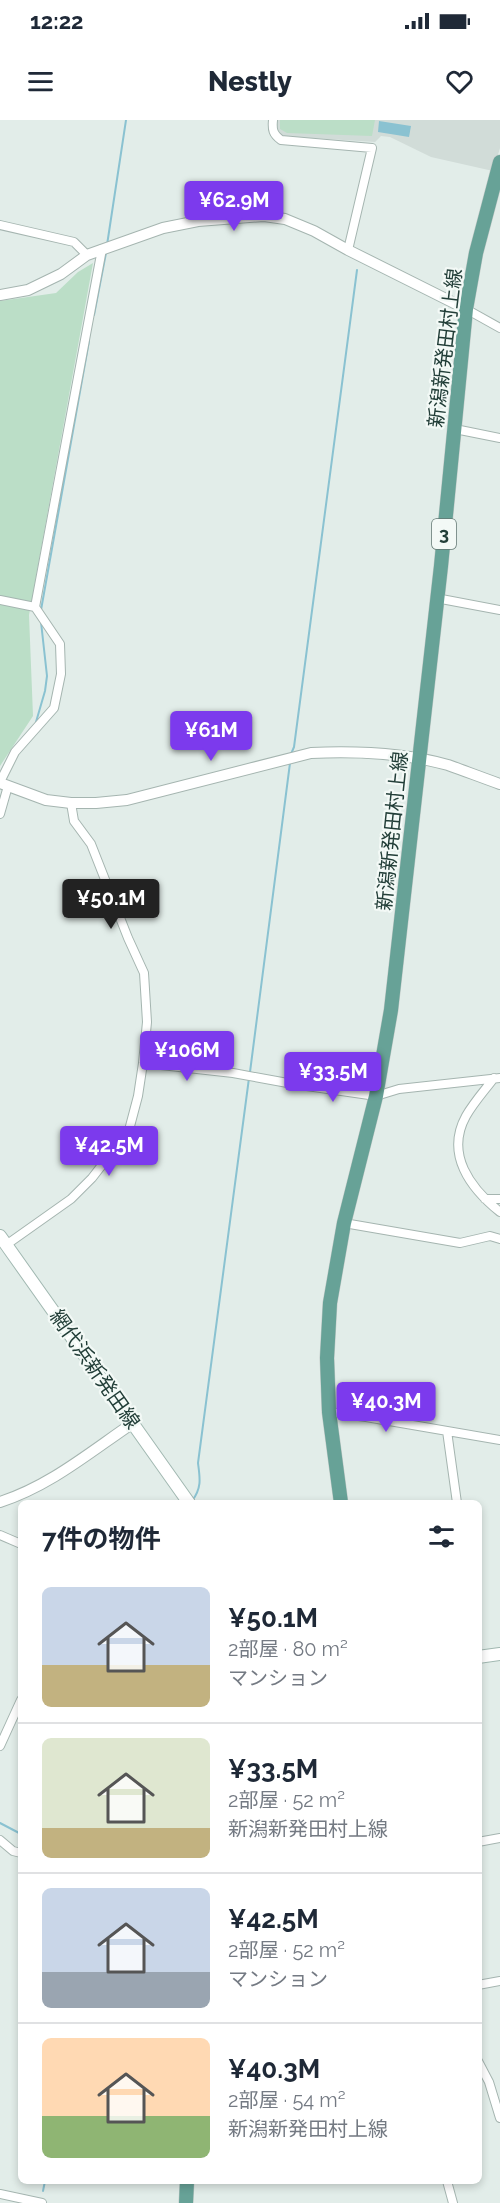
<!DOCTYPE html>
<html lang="ja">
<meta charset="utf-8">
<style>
:root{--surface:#fff;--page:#f6f6f7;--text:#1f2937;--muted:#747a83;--line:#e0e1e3;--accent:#7c3aed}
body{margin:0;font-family:Raleway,"Noto Sans JP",sans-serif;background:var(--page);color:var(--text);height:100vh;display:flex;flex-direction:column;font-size:22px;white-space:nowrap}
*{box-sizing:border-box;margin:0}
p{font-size:20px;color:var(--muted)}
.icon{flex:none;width:33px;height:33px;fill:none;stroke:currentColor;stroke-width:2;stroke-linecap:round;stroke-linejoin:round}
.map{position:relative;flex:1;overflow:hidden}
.details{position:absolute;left:18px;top:1380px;width:464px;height:684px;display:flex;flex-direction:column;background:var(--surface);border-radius:9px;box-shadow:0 3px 9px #0003}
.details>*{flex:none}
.price{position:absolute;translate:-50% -51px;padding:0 14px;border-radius:6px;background:var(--accent);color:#fff;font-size:20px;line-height:39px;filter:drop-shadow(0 2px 3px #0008)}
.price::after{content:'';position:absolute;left:50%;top:36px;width:18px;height:14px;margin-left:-9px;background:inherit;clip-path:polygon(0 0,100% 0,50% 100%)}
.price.on{background:#222;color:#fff}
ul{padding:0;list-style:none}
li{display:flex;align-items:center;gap:18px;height:150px;padding:0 24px}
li+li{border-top:2px solid var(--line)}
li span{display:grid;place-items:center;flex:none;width:168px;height:120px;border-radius:9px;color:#555}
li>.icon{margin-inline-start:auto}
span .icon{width:72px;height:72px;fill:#fffc;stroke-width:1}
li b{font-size:26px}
h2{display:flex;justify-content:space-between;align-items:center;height:72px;padding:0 24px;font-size:26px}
.status{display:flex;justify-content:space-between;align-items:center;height:42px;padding:0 30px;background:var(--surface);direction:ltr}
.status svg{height:16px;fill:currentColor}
header{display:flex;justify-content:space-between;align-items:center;height:78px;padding:0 24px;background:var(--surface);font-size:27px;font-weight:800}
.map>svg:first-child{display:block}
.built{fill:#d1dcd8}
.green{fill:#bbdec7}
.water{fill:#8ac2d1}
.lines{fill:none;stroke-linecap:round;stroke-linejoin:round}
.stream{stroke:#8ac2d1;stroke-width:2}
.minor-casing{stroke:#a5b5b0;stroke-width:10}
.tertiary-casing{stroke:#a5b5b0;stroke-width:12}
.secondary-casing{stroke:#a1b8b1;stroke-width:14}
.primary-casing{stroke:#c1c9c7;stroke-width:15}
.minor{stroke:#fff;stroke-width:8}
.tertiary{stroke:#fff;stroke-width:10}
.secondary{stroke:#fff;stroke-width:12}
.primary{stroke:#67a297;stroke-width:14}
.labels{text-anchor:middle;stroke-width:4.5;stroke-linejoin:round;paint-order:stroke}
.shield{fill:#f3f9f6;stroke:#617671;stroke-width:1.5}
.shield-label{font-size:18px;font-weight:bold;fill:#223e38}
.street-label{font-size:20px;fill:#223e38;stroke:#f3f9f6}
</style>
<div class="status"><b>12:22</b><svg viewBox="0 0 49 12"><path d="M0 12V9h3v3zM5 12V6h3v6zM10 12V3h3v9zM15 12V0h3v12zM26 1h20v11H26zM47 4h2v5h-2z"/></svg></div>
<header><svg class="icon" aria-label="menu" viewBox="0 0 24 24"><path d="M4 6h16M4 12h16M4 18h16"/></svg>Nestly<svg class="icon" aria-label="heart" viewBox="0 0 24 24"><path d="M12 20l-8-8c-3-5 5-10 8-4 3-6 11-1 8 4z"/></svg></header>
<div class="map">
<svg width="500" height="2083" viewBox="0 0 500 2083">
<rect width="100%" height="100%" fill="#e2ede9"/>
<path class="built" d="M276 0H500V28L493 51 431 37 390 17 381 16 375 22 280 16 275 11Z"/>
<path class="green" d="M280 0H375L372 16 287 13 280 9Z
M93 143 29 495 33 596 0 646V181L56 173 78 152Z"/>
<path class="water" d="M379 1 411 6 409 17 378 12Z"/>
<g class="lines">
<path class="stream" d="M107 125 126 0
M94 195 106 133
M41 490 89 221
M36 602 45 571 47 556 41 502
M291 634 294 627 357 150
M250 952 290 643
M192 1381C202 1368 200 1358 198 1343L249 958
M0 1703 21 1714
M43 2071 45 2061"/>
<g class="minor-casing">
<path id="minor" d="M273 0C272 10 273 14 281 20L372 28 348 130
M0 105 74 122 87 135
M466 189 500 208
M455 309 500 318
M436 478 500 490
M0 480 35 487 60 524 61 554 54 588 15 632 0 662
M35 487 102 129
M0 694 8 666
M143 943 233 953 293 964 376 976 399 969 500 958
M494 958C485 970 474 982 466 996 445 1034 470 1068 500 1092
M485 1079H500
M344 1103 460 1123 490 1116 500 1119
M6 1125 71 1079 92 1058 129 1010 138 976 143 943 147 902 144 853 128 818 91 724 74 701 71 683
M329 1292 366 1297 500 1320
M447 1311 457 1383
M0 1415 21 1424
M0 1626 21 1580
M0 1720 13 1731 21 1733
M478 1722 500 1718
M478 1865 500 1861
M478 1941 489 1962 500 1998
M447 2061 453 2083
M0 2074 42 2083"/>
</g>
<g class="tertiary-casing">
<path id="tertiary" d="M0 175 28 170 61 154 87 135 163 108 198 101 264 96 285 99 314 111 348 130 466 189
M0 663 46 680 71 683H96L127 680 311 633C355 631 405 633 448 645 465 651 483 658 500 664
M0 1382C50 1366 90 1332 133 1303"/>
</g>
<g class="secondary-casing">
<path id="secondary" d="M0 1116 189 1383
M478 1537 500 1534"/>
</g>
<g class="primary-casing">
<path id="primary" d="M341 1383 329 1292 327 1238 330 1183 344 1103 376 976 391 890 441 446 466 189 476 133 500 42
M186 2083 187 2061"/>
</g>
<use href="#minor" class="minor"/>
<use href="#tertiary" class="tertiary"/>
<use href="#secondary" class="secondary"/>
<use href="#primary" class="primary"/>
</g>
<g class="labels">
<rect class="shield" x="432" y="399" width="24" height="30" rx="4.5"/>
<g class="shield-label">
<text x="444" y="420">3</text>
</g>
<g class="street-label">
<text transform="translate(445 228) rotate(-83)" y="7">新潟新発田村上線</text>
<text transform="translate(392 711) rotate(-84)" y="7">新潟新発田村上線</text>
<text transform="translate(95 1249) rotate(55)" y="7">網代浜新発田線</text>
</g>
</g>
</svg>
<b class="price" style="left:234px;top:112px">¥62.9M</b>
<b class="price" style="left:211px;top:642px">¥61M</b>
<b class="price on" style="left:111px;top:810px">¥50.1M</b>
<b class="price" style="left:187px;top:962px">¥106M</b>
<b class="price" style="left:333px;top:983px">¥33.5M</b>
<b class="price" style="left:109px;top:1057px">¥42.5M</b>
<b class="price" style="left:386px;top:1313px">¥40.3M</b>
<section class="details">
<h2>7件の物件<svg class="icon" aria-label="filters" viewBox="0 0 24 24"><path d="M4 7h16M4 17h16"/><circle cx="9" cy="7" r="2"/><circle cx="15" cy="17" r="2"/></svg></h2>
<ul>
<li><span style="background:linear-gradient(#c9d6e8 65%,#c2b280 0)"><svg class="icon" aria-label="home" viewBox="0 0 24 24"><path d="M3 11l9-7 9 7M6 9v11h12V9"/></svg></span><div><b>¥50.1M</b><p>2部屋 · 80 m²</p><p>マンション</p></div></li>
<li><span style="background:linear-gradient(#dfe7d0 75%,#c2b280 0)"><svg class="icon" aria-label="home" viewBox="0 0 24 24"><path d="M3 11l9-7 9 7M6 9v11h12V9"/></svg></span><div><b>¥33.5M</b><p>2部屋 · 52 m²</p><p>新潟新発田村上線</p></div></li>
<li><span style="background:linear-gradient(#c9d6e8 70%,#9aa5b1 0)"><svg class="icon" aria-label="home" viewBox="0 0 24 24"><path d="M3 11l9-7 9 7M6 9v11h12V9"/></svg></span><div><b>¥42.5M</b><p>2部屋 · 52 m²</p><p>マンション</p></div></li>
<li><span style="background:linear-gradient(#ffd9b3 65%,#8fb573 0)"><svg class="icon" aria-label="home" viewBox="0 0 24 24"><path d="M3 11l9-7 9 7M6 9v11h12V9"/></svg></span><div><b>¥40.3M</b><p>2部屋 · 54 m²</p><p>新潟新発田村上線</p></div></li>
</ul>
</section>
</div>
